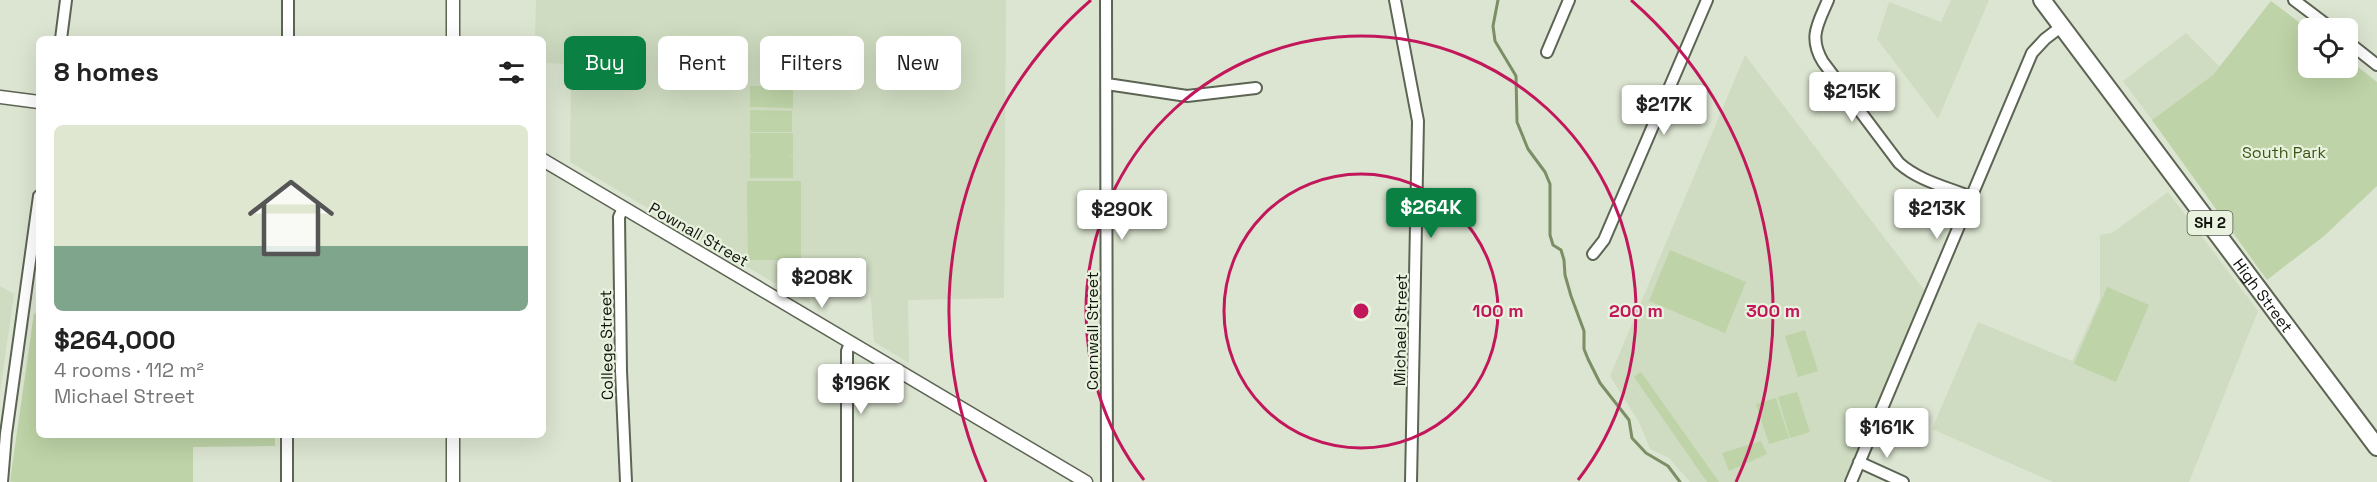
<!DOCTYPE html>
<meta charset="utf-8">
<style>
:root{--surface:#fff;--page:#f6f6f6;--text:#222;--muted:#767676;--accent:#0b8043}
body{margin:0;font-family:"Space Grotesk",sans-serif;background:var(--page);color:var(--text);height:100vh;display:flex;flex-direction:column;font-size:22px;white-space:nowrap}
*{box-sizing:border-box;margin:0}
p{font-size:20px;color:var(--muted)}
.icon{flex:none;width:33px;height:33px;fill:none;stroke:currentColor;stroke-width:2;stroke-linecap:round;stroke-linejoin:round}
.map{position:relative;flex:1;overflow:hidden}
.details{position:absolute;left:36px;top:36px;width:510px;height:402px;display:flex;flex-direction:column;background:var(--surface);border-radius:9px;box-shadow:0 6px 24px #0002}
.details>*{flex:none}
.banner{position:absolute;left:564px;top:36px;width:570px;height:54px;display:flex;gap:12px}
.controls{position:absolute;left:2298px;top:18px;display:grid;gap:12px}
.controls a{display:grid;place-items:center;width:60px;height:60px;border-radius:9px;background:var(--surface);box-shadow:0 6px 24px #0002;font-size:30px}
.price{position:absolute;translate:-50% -51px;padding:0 14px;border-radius:6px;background:#fff;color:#222;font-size:20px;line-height:39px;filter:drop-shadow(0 2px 3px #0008)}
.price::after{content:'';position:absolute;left:50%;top:36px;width:18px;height:14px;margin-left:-9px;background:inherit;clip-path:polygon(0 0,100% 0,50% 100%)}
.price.selected{background:var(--accent);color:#fff}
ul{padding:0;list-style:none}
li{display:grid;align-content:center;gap:12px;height:318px;padding:0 18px}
li span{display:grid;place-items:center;height:186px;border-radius:9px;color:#555}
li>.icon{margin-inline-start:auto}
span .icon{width:108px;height:108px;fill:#fffc;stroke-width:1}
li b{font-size:26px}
h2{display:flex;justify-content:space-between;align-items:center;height:72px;padding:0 18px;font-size:26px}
.chip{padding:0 21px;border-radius:9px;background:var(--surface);box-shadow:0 6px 24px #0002;font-size:21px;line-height:54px}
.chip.selected{background:var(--accent);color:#fff}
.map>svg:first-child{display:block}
.built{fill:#cfdcc1}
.green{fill:#bed3a7}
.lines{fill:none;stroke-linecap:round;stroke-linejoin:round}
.stream{stroke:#7b8e64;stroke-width:3}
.minor-casing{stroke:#5c6453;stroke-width:14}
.tertiary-casing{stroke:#5c6453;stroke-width:15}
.trunk-casing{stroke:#5c6453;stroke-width:20}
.minor{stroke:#fff;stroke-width:10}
.tertiary{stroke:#fff;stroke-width:12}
.trunk{stroke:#fff;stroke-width:16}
.ring{fill:none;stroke:#c2185b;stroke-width:3}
.labels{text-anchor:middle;stroke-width:4.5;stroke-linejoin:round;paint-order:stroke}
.shield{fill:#e9f2de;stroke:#51564c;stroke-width:1.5}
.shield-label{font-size:15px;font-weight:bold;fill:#10130d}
.park-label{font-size:16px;fill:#3d5615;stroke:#e9f2de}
.street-label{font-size:16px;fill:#10130d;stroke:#e9f2de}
.centre{fill:#c2185b;stroke:#e9f2de;stroke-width:3}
.ring-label{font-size:18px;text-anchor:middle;font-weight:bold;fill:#c2185b;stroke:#e9f2de;stroke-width:4.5;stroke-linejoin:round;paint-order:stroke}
</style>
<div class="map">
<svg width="2377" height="482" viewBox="0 0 2377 482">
<rect width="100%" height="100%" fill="#dce5d1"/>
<path class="built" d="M536 0H1006L1004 298 908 300 909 363 874 342 868 260 808 265 810 304 570 162 571 64 543 63V39H535Z
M1951 0H1989L1938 119 1877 39 1889 2 1941 22Z
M2186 33 2220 67 2213 75 2152 120 2123 81Z
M1745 55 1925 291 1843 482H1690L1669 458 1650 449 1639 422 1610 376Z
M2168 192 2258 311 2189 482H2053L1932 429 1978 322 2072 361 2100 299V235L2112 233Z
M0 286 14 294 0 393Z"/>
<path class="green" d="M2271 1 2308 29V68H2348V59L2377 82V186L2324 236 2267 280 2152 120 2213 75Z
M750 86H793V108L750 107Z
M750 110 792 111V132H750Z
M750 133H793V155L788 156H793V178H750V156H755L750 155Z
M747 181H801V260H748Z
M1670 250 1746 282 1725 333 1649 301Z
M2107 287 2149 305 2116 382 2074 364Z
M34 313 39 316V435H275V446L193 447V482H13L10 481Z
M1805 330 1818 371 1798 377 1785 336Z
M1641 372 1719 482H1707L1634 377Z
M1797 392 1810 432 1790 438 1778 397Z
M1776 398 1789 438 1769 444 1756 404Z
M1761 441 1767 454 1729 471 1722 453Z"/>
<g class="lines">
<path class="stream" d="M1498 0 1493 26 1495 41 1516 76 1517 122 1528 149 1545 172 1550 184V235L1553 245 1561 250 1564 260 1565 275 1571 296 1584 331V349L1588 359 1600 383 1629 420 1632 438 1646 453 1668 466 1680 482"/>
<g class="minor-casing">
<path id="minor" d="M288 0V39
M1106 0 1107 482
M1395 0 1418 121 1411 482
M1828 0C1818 24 1808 37 1823 62L1899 163C1919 181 1947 187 1971 197
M2294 0 2331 28
M61 39 66 0
M2348 42 2377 65
M1547 52 1569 0
M1107 84 1187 96 1256 88
M623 208 619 217 621 371 626 482
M1593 254 1604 240 1707 0
M287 435V482
M1859 462 1903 482
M2 482 6 434 39 196
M847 482V351L850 343
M1851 482 2032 53 2045 39 2062 26"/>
</g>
<g class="tertiary-casing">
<path id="tertiary" d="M453 39V0
M0 97 39 102
M543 160 1086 482
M453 435V482"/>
</g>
<g class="trunk-casing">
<g id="trunk">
<path id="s1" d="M2042 0 2377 447"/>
</g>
</g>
<use href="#minor" class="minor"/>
<use href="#tertiary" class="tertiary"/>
<use href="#trunk" class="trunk"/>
</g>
<g class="ring">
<circle cx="1361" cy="311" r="137"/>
<path d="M1144 480A275 275 0 1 1 1578 480"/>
<path d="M986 482A412 412 0 0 1 1091 0M1631 0A412 412 0 0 1 1736 482"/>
</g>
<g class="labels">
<rect class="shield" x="2187.5" y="211" width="45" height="24" rx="4.5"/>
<g class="shield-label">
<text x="2210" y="228">SH 2</text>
</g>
<g class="park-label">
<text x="2284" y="158">South Park</text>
</g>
<g class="street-label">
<text transform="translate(699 234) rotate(30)" y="6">Pownall Street</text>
<text dy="6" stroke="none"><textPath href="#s1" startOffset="369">High Street</textPath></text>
<text transform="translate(1400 330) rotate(-89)" y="6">Michael Street</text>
<text transform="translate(1092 331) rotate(-90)" y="6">Cornwall Street</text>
<text transform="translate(606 345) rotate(-91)" y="6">College Street</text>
</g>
</g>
<circle cx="1361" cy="311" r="9" class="centre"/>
<g class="ring-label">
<text x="1498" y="317">100 m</text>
<text x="1636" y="317">200 m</text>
<text x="1773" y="317">300 m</text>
</g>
</svg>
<div class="controls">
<a><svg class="icon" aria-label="locate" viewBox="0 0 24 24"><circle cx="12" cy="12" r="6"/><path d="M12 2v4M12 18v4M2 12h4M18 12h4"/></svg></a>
</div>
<b class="price" style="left:1852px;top:123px">$215K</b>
<b class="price" style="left:1664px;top:136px">$217K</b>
<b class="price selected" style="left:1431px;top:239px">$264K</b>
<b class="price" style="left:1937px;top:240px">$213K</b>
<b class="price" style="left:1122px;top:241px">$290K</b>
<b class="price" style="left:822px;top:309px">$208K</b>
<b class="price" style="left:861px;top:415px">$196K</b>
<b class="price" style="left:1887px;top:459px">$161K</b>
<div class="banner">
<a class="chip selected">Buy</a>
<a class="chip">Rent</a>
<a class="chip">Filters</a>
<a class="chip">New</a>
</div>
<section class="details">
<h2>8 homes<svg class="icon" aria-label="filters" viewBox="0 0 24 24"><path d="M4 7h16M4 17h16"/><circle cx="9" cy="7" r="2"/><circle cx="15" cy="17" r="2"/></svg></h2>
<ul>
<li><span style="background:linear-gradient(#dfe7d0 65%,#7fa58c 0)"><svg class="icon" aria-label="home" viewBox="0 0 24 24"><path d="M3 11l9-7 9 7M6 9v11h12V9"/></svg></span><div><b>$264,000</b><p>4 rooms · 112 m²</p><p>Michael Street</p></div></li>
</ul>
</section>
</div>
